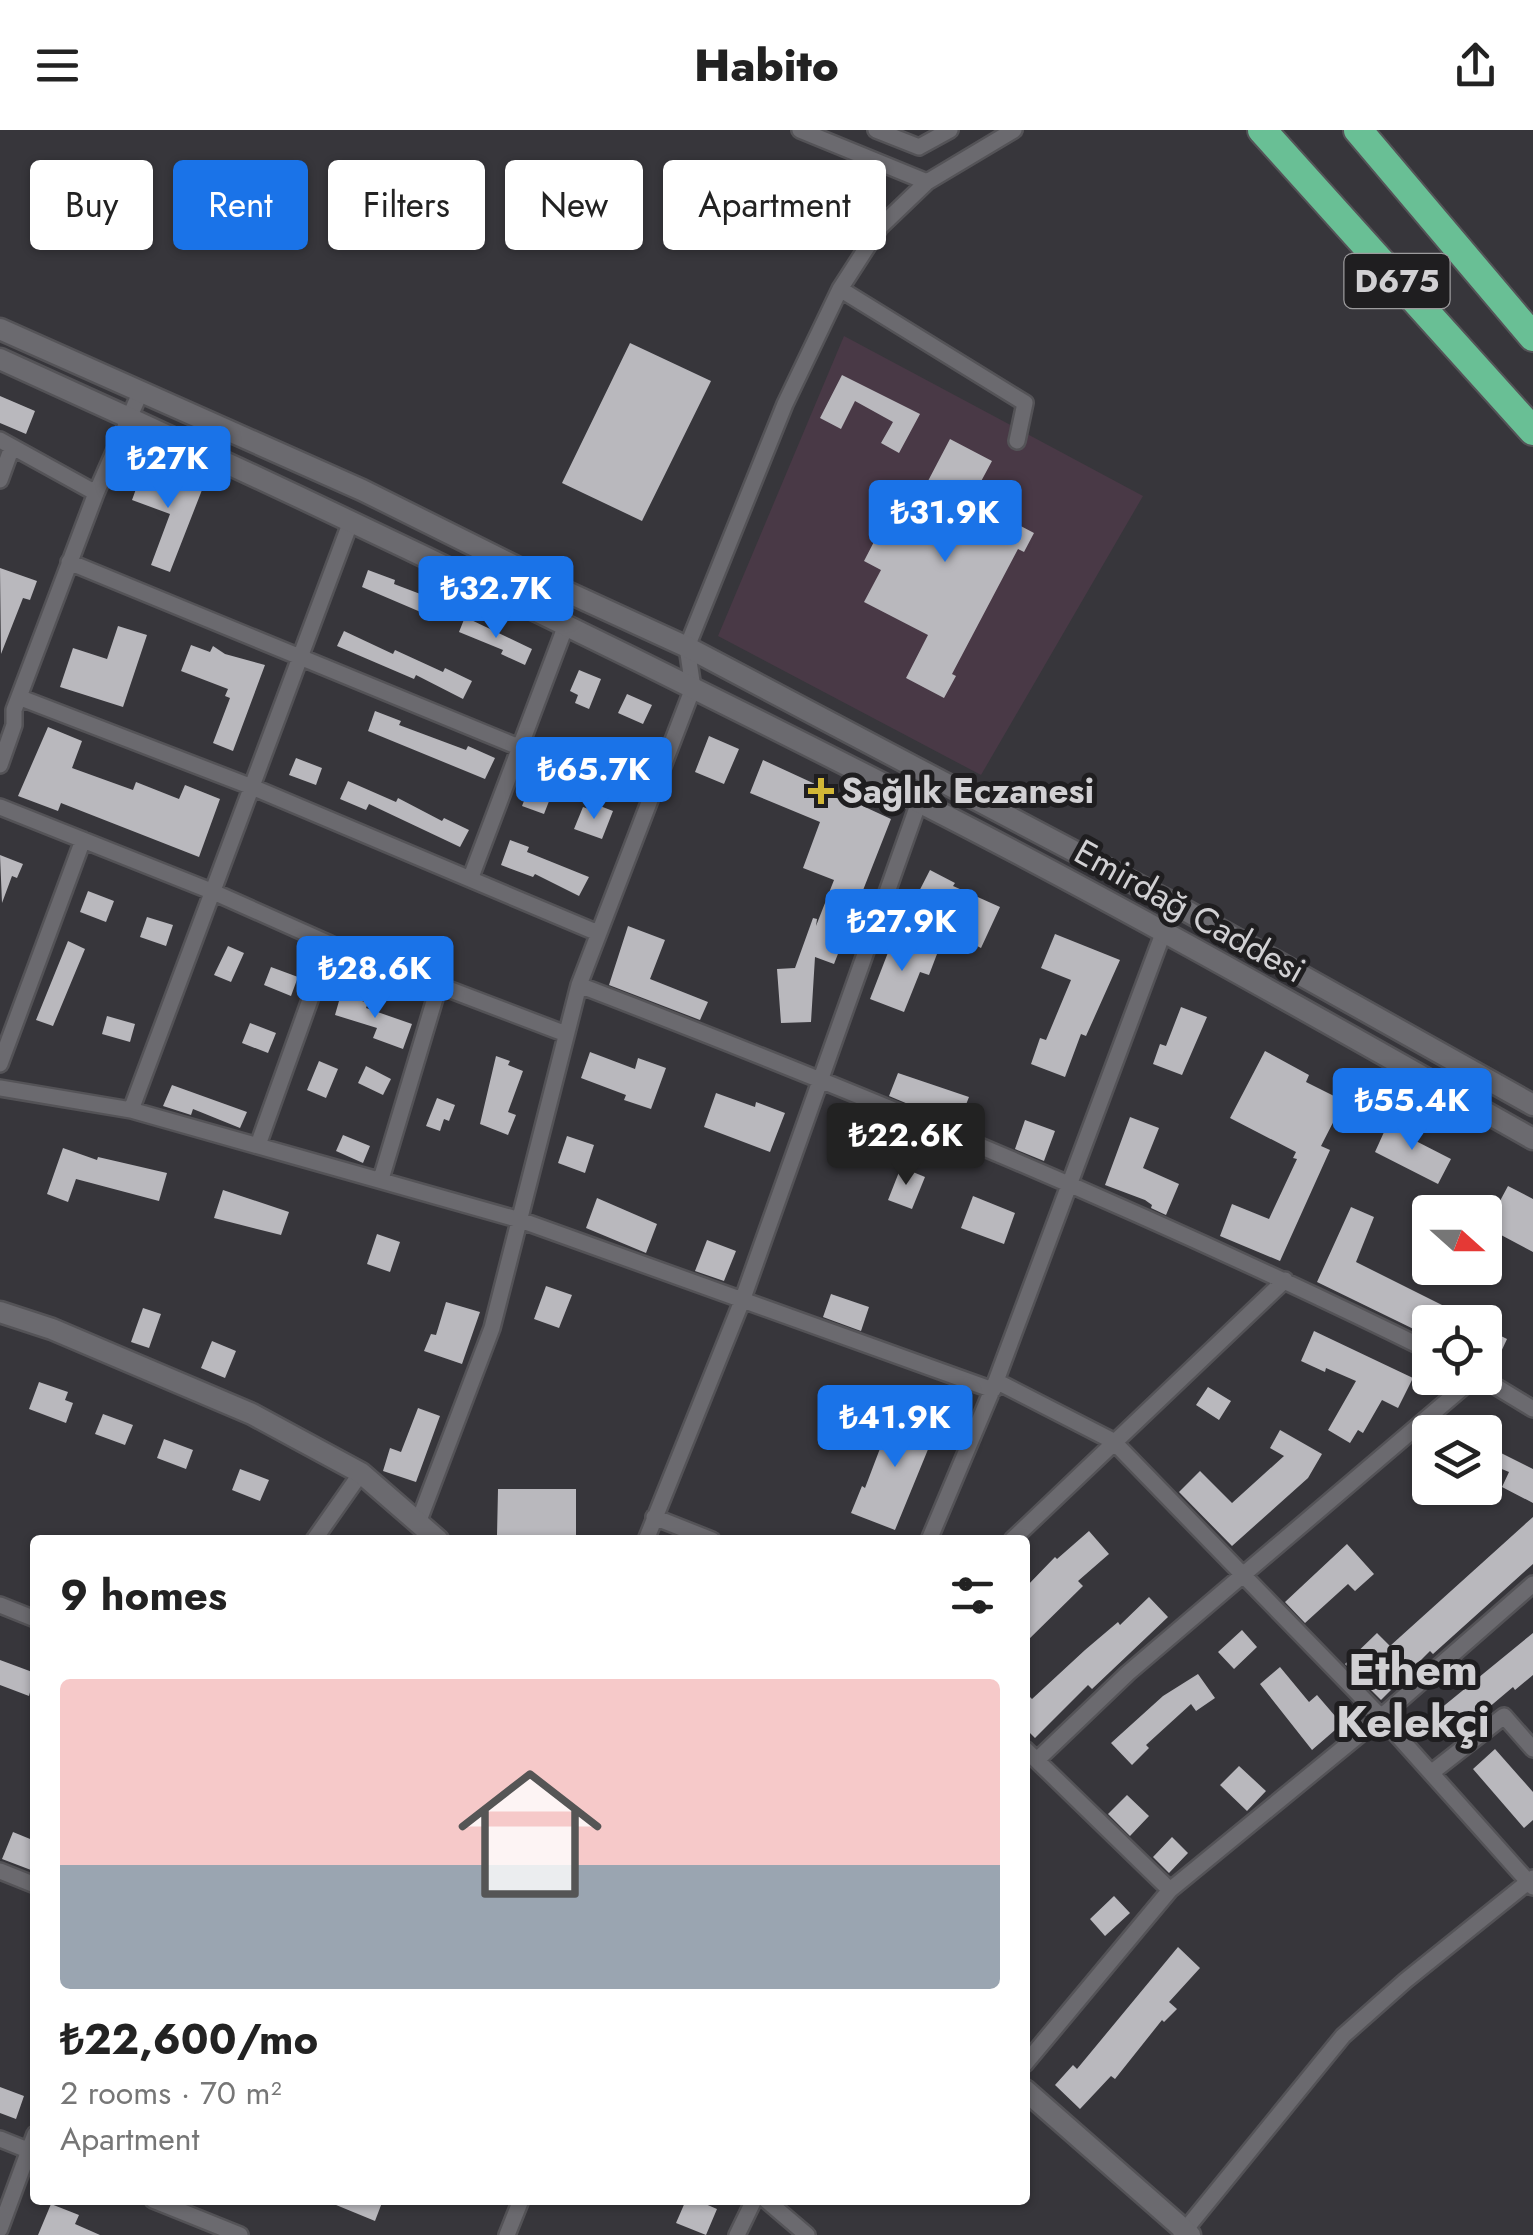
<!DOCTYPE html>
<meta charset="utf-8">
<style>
:root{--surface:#fff;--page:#f6f6f6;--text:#222;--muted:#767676;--accent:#1a73e8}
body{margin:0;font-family:Jost,sans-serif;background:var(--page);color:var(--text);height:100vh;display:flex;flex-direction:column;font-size:38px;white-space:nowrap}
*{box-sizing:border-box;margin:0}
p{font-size:32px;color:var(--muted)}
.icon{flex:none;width:55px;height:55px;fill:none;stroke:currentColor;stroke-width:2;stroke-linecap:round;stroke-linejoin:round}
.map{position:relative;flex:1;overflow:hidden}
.side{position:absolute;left:30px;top:1405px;width:1000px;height:670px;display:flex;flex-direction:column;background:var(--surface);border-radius:10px;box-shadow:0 2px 8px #0004}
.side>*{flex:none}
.banner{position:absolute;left:30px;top:30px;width:1000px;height:90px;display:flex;gap:20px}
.needle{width:65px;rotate:111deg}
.tools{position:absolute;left:1412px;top:1065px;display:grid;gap:20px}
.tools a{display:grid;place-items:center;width:90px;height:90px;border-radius:10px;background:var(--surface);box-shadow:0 2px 8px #0004;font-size:50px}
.price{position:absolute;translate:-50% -85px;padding:0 22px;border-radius:10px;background:var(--accent);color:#fff;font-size:32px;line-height:65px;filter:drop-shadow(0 2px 5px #0008)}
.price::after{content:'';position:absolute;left:50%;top:60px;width:30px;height:22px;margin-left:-15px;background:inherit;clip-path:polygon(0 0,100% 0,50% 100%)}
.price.current{background:#222;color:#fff}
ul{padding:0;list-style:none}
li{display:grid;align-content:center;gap:20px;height:530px;padding:0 30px}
li span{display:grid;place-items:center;height:310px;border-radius:10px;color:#555}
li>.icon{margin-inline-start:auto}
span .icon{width:180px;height:180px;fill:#fffc;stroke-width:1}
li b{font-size:42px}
h2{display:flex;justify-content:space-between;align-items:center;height:120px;padding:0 30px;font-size:42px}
.tag{padding:0 35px;border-radius:10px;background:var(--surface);box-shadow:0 2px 8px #0004;font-size:35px;line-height:90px}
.tag.current{background:var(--accent);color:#fff}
header{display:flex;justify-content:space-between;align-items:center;height:130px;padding:0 30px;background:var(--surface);font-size:45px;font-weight:800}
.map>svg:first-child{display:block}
.medical{fill:#493946}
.building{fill:#b9b8bd}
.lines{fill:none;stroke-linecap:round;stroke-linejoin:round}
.street-casing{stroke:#545357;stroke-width:20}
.secondary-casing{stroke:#545357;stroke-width:25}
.highway-casing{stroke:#545357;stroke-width:32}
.street{stroke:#6b6a6f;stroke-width:15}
.secondary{stroke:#6b6a6f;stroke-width:20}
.highway{stroke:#69bf95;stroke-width:28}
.poi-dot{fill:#d2b736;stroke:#1f1e20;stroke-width:4}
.labels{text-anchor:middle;stroke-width:10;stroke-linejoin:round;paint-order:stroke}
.shield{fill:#1f1e20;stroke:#9c9b9d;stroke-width:2.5}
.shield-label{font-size:32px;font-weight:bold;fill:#d1d0d3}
.poi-label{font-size:35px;font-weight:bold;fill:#d1d0d3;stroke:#1f1e20;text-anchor:start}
.street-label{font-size:35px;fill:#d1d0d3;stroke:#1f1e20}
.district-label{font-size:45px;font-weight:bold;fill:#d1d0d3;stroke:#1f1e20}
</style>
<header><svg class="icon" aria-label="menu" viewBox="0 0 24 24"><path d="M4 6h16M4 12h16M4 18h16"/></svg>Habito<svg class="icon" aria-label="share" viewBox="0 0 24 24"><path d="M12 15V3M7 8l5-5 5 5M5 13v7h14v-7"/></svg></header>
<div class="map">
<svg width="1533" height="2105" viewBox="0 0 1533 2105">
<rect width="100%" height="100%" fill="#37363b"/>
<path class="medical" d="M844 206 1143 366 981 645 718 506Z"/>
<path class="building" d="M630 213 711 251 642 391 562 353Z
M842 245 920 284 899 323 881 313 893 292 855 271 841 299 820 288Z
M0 266 35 281 26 304 0 293Z
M950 309 992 331 971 370 1034 403 1024 422 1018 419 952 544 956 546 944 568 906 548 928 505 864 472 881 440 864 431 878 404 895 414Z
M144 337 202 360 170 442 151 435 170 384 132 370Z
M0 438 37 451 30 470 23 468 1 524Z
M368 440 395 450 394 454 444 473 437 489 362 457Z
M465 487 532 519 525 535 501 524 503 520 459 502Z
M118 496 147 505 123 577 60 557 73 518 107 529Z
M344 501 393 524 395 520 443 542 445 538 472 551 463 569 416 545 414 549 337 516Z
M191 515 210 522 213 516 225 524 265 535 233 621 213 613 230 568 225 566 228 559 181 541Z
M579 540 601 549 589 579 575 573 578 565 570 561Z
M627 564 652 575 643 594 618 583Z
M375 581 401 591 399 595 466 620 468 616 495 628 485 649 368 601Z
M48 597 82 611 72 638 133 660 136 652 179 669 185 655 220 669 199 727 61 673 58 681 18 666Z
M709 606 739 619 724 654 695 642Z
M296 628 322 638 316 655 289 645Z
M763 630 891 689 834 834 815 827 811 892 781 893 777 839 795 838 813 788 817 789 816 796 834 750 803 738 820 692 750 663Z
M533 648 555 656 544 684 522 676Z
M348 651 396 672 398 668 442 691 444 688 469 700 460 717 369 674 366 680 340 669Z
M600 676 613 681 602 709 574 699 583 677 597 682Z
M510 710 529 717 527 722 589 747 579 766 535 744 533 747 501 735Z
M0 725 23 734 17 748 12 746 2 773Z
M930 740 955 753 953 756 1000 777 981 818 909 781Z
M88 761 114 771 106 792 80 782Z
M147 787 173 795 166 816 140 807Z
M628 796 665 810 650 849 708 872 700 890 609 855Z
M1055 804 1120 830 1086 906 1081 904 1065 947 1031 934 1040 908 1046 910 1071 850 1041 838Z
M894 807 937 824 929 845 920 842 904 882 870 869Z
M68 811 85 819 53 896 36 890Z
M228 816 244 823 231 852 214 845Z
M271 837 298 847 291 866 264 855Z
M341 864 368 873 366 878 412 894 403 919 373 908 377 898 335 885Z
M1181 877 1207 887 1182 945 1153 934 1160 914 1166 916Z
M107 886 135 894 130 912 102 904Z
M250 893 276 903 268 923 242 913Z
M1265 921 1309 945 1306 952 1344 971 1321 1016 1330 1020 1280 1131 1220 1106 1232 1074 1269 1089 1297 1029 1293 1028 1296 1022 1230 988Z
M590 922 635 939 638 928 666 938 651 979 624 970 626 965 581 948Z
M496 926 510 931 508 935 523 941 508 982 516 985 508 1005 480 994Z
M319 931 338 939 326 968 307 960Z
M366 936 391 949 383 965 358 953Z
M898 943 969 967 958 995 889 966Z
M172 955 247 982 240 998 193 979 191 985 163 976Z
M716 963 755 977 756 972 785 983 770 1022 704 997Z
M437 968 455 975 449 991 444 989 440 1001 426 996Z
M1130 987 1159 998 1143 1038 1179 1054 1166 1085 1151 1078 1152 1075 1145 1070 1105 1055Z
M1025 990 1055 1001 1044 1031 1015 1019Z
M1389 991 1413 1002 1410 1008 1451 1029 1438 1054 1375 1022Z
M343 1005 370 1016 363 1033 336 1021Z
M567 1006 594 1015 585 1043 558 1033Z
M63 1018 97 1030 98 1027 167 1043 159 1071 76 1049 68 1072 47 1064Z
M901 1037 925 1047 912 1079 888 1070Z
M1508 1056 1533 1069V1122L1486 1097Z
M223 1060 289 1082 281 1105 214 1088Z
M973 1066 1015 1083 1004 1114 961 1098Z
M597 1068 657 1094 646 1123 586 1098Z
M1351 1077 1374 1087 1356 1132 1476 1192H1430V1207L1317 1152Z
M377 1104 400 1112 390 1142 367 1134Z
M707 1110 736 1121 724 1151 695 1141Z
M546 1156 572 1165 559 1198 534 1189Z
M831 1164 869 1177 861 1201 823 1187Z
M446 1172 480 1182 462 1234 424 1221 431 1204 436 1205Z
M143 1178 161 1184 149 1218 131 1212Z
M1485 1198 1507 1209 1492 1241 1485 1237Z
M1314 1201 1413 1248 1398 1278 1382 1270 1363 1303 1358 1300 1350 1313 1328 1300 1356 1251 1326 1238 1325 1242 1301 1231Z
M212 1211 236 1221 225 1248 201 1238Z
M39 1252 68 1262 65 1270 73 1273 66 1293 29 1279Z
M1208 1257 1231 1271 1219 1290 1196 1275Z
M418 1278 440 1286 416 1352 383 1341 390 1318 401 1322Z
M895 1279 938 1295 895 1400 851 1383 862 1356 865 1358Z
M103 1284 133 1295 125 1315 95 1304Z
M1280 1300 1322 1324 1308 1348 1232 1416 1179 1362 1200 1341 1232 1373 1284 1326 1270 1318Z
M164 1309 193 1320 186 1339 157 1328Z
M1485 1315 1533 1339V1373L1502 1357 1509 1342 1485 1332Z
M240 1339 269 1350 260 1371 232 1360Z
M498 1359H576V1406H497Z
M1533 1387V1434L1433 1524 1430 1521 1381 1570 1345 1534 1377 1503 1390 1516Z
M1089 1401 1109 1424 1078 1451 1083 1456 1025 1513V1458L1055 1427 1057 1429Z
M1347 1414 1374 1444 1355 1461 1348 1454 1305 1493 1285 1472Z
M1149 1467 1168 1487 1092 1559 1088 1555 1035 1608 1025 1598V1562L1032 1569 1085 1520 1118 1492 1120 1495Z
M1242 1500 1257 1517 1234 1539 1218 1522Z
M1533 1503V1545L1515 1560 1513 1557 1449 1611 1429 1588Z
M0 1530 35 1543 29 1566 0 1555Z
M1280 1537 1309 1572 1317 1565 1342 1594 1312 1620 1260 1554Z
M1198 1544 1215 1568 1196 1581 1191 1574 1146 1615 1149 1618 1132 1635 1111 1613 1163 1566Z
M1495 1619 1533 1662V1690L1524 1698 1473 1639Z
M1239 1636 1266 1661 1247 1681 1220 1655Z
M1127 1665 1149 1686 1130 1706 1108 1684Z
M13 1702 35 1711V1729L31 1740 2 1729Z
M1172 1707 1188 1723 1169 1743 1153 1727Z
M1114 1766 1130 1783 1105 1806 1090 1789Z
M1178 1817 1200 1838 1169 1872 1177 1879 1164 1892 1162 1890 1115 1949 1111 1946 1080 1979 1055 1955 1073 1935 1077 1939Z
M0 1957 24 1966 16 1989 0 1983Z
M324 2070H383L375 2091Z
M686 2070H696L717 2079 706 2105 676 2093Z
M51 2074 79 2085 75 2094 100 2105H38Z"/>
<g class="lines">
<g class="street-casing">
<path id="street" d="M800 0 927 52
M876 0 919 17
M919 17 950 0
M840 159 1025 273 1017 311
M0 310 96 363
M0 350 12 317
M69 432 521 618
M21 568 252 657 598 803
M0 635 14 595V580L96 363 141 261
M0 677 211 761 330 814 566 904
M471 747 566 495
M579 855C868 966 1152 1084 1430 1221
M0 934 83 710
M0 958 131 980 520 1090 993 1260
M131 980 351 391
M258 1015 330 814
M381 1049 439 855
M1482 1248 1533 1279
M996 1251 1113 1311 1381 1587 1533 1757
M654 1387 712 1410
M418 1393 492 1198 579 855 693 558 687 517 785 274 840 159 880 97 927 52 1014 0
M314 1410 361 1343
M646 1410 742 1171 919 672
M929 1410 996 1251 1174 774
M1012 1410 1285 1150
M0 1475 35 1489
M1025 1619 1170 1760
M1037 1630 1128 1543 1474 1248
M1431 1643 1504 1586 1533 1619
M0 1741 35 1755
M1025 1934 1170 1760 1381 1587 1533 1454
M0 2009 35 2023
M153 2070 240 2105
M766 2070 807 2105
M0 2099 35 2004
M507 2105 521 2070
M737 2105 754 2070
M1181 2105 1343 1906 1405 1851 1533 1748"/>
</g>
<g class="secondary-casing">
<path id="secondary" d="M0 199 362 360 565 461 687 517 1174 774 1533 975
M0 229C310 369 616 517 919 672 1127 778 1329 894 1533 1009
M0 1182 52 1199 252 1284 361 1343 438 1410
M1025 1960 1190 2105"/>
</g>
<g class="highway-casing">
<path id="highway" d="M1262 0 1533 301
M1358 0 1533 207"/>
</g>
<use href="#street" class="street"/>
<use href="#secondary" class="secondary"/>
<use href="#highway" class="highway"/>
</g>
<path class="poi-dot" d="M816 646h10v10h10v10h-10v10h-10v-10h-10v-10h10z"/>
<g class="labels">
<rect class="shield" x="1344.5" y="124" width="105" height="54" rx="8"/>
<g class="shield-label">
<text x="1397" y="162">D675</text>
</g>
<g class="poi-label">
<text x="841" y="673">Sağlık Eczanesi</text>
</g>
<g class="street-label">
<text transform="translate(1190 781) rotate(29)" y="12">Emirdağ Caddesi</text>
</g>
<g class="district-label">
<text x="1413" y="1555">Ethem<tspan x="1413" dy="52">Kelekçi</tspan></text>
</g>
</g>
</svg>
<div class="tools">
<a><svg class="needle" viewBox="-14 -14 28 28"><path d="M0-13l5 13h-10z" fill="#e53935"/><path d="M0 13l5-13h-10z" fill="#767676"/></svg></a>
<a><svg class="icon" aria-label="locate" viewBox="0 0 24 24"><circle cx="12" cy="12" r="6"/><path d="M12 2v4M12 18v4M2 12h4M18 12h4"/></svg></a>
<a><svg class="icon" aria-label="layers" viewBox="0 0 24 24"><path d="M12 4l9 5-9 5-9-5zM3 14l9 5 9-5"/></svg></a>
</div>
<b class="price" style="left:168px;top:381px">₺27K</b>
<b class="price" style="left:945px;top:435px">₺31.9K</b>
<b class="price" style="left:496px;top:511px">₺32.7K</b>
<b class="price" style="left:594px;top:692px">₺65.7K</b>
<b class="price" style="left:902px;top:844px">₺27.9K</b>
<b class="price" style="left:375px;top:891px">₺28.6K</b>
<b class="price" style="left:1412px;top:1023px">₺55.4K</b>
<b class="price current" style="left:906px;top:1058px">₺22.6K</b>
<b class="price" style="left:895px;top:1340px">₺41.9K</b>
<div class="banner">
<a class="tag">Buy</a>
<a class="tag current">Rent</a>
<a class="tag">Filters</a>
<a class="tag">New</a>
<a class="tag">Apartment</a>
</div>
<section class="side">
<h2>9 homes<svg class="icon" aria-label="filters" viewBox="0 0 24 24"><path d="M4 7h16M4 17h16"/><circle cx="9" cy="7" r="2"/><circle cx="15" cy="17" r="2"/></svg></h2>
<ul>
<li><span style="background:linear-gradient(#f6c9c9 60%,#9aa5b1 0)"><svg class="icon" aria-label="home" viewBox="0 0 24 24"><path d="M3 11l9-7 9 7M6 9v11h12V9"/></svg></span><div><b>₺22,600/mo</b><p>2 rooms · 70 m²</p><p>Apartment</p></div></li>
</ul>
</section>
</div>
